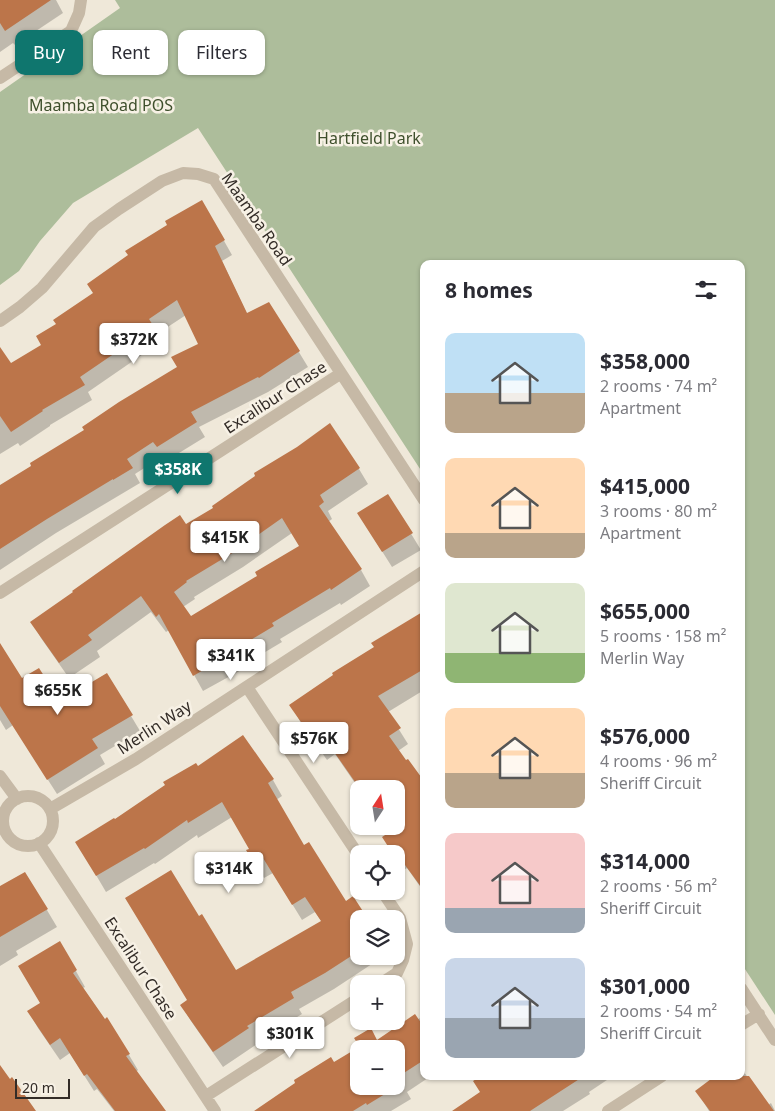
<!DOCTYPE html>
<meta charset="utf-8">
<style>
:root{--surface:#fff;--page:#f7f7f7;--text:#2b2b33;--muted:#7c7c81;--accent:#0f766e}
body{margin:0;font-family:"Noto Sans",sans-serif;background:var(--page);color:var(--text);height:100vh;display:flex;flex-direction:column;font-size:19px;white-space:nowrap}
*{box-sizing:border-box;margin:0}
p{font-size:16px;color:var(--muted)}
.icon{flex:none;width:28px;height:28px;fill:none;stroke:currentColor;stroke-width:2;stroke-linecap:round;stroke-linejoin:round}
.map{position:relative;flex:1;overflow:hidden}
.side{position:absolute;left:420px;top:260px;width:325px;height:820px;display:flex;flex-direction:column;background:var(--surface);border-radius:10px;box-shadow:0 1px 4px #0004}
.side>*{flex:none}
.banner{position:absolute;left:15px;top:30px;width:330px;height:45px;display:flex;gap:10px}
.needle{width:32px;rotate:12deg}
.tools{position:absolute;left:350px;top:780px;display:grid;gap:10px}
.tools a{display:grid;place-items:center;width:55px;height:55px;border-radius:10px;background:var(--surface);box-shadow:0 1px 4px #0004;font-size:25px}
.scale{position:absolute;left:15px;bottom:12px;width:55px;box-sizing:border-box;padding-left:5px;border:2px solid #332c27;border-top:0;font-size:14px;line-height:18px;white-space:nowrap;color:#332c27;-webkit-text-stroke:4px #f7f1e5;paint-order:stroke}
.price{position:absolute;translate:-50% -42px;padding:0 11px;border-radius:5px;background:#fff;color:#222;font-size:16px;line-height:32px;filter:drop-shadow(0 1px 2px #0008)}
.price::after{content:'';position:absolute;left:50%;top:30px;width:15px;height:11px;margin-left:-8px;background:inherit;clip-path:polygon(0 0,100% 0,50% 100%)}
.price.selected{background:var(--accent);color:#fff}
ul{padding:0;list-style:none}
li{display:flex;align-items:center;gap:15px;height:125px;padding:0 25px}
li span{display:grid;place-items:center;flex:none;width:140px;height:100px;border-radius:10px;color:#555}
li>.icon{margin-inline-start:auto}
span .icon{width:60px;height:60px;fill:#fffc;stroke-width:1}
li b{font-size:21px}
h2{display:flex;justify-content:space-between;align-items:center;height:60px;padding:0 25px;font-size:21px}
.tag{padding:0 18px;border-radius:10px;background:var(--surface);box-shadow:0 1px 4px #0004;font-size:18px;line-height:45px}
.tag.selected{background:var(--accent);color:#fff}
.map>svg:first-child{display:block}
.green{fill:#adbd9b}
.shadow{fill:#0003;fill-rule:evenodd}
.building{fill:#bc754a;fill-rule:evenodd}
.lines{fill:none;stroke-linecap:round;stroke-linejoin:round}
.minor{stroke:#c6b9a6;stroke-width:12}
.labels{text-anchor:middle;stroke-width:5;stroke-linejoin:round;paint-order:stroke}
.park-label{font-size:16px;fill:#3e4f2c;stroke:#f7f1e5}
.street-label{font-size:16px;fill:#332c27;stroke:#f7f1e5}
</style>
<div class="map">
<svg width="775" height="1111" viewBox="0 0 775 1111">
<rect width="100%" height="100%" fill="#efe8d9"/>
<path class="green" d="M115 0H775V1015L741 963V264H424V475L198 128 73 203 40 241 19 271 0 285V92L120 8Z"/>
<path class="shadow" d="M0 0H56L63 13 15 45 13 43 0 52Z
M202 202 232 255 222 261 247 314 269 303 308 367 268 392 199 427 205 437 166 461 163 456 135 474 140 483 56 533 0 570V487L85 431 178 368 200 345 186 315 157 334 162 343 147 353 146 352 88 392 92 400 50 425V426L20 446 18 443 0 454V366L10 365 43 346 57 324 94 294 169 225Z
M330 425 359 469 368 484 328 511 332 519 328 522 361 570 370 586 341 605 340 603 280 639 282 642 242 666 243 669 203 691 169 630 166 632 151 612 97 651 100 657 69 678 41 638 32 622 214 508ZM292 533 300 546 259 577 191 617 183 607 195 599 194 597 243 567Z
M388 496 421 550 392 567 368 529Z
M424 612V690L388 712 408 744 398 751 424 784V892L407 868 404 870 396 859V854H393L384 838 388 835 382 826H396V789H359L335 754 327 760 300 721 291 705 375 648Z
M0 645 21 680 59 703 106 674 140 731 100 755 105 764 57 794 13 725 6 730 0 720Z
M243 737 273 780 282 796 276 800 304 846 346 903 359 919V956H384L334 989 299 1009 302 1014 256 1042 257 1044 223 1067 191 1021 182 1006 189 1001 199 918 235 972 322 922 315 912 302 920 273 873 264 878 248 851 251 849 232 817 198 838 197 835 155 864 154 863 106 892 86 858 114 820 197 768Z
M25 873 57 927 16 951 18 955 0 966V888Z
M60 943 85 987 83 988 129 1055 138 1070 136 1072 165 1111H114L97 1089 94 1091 70 1053 60 1060 38 1028 29 1012 41 1004Z
M424 1016V1076H431L407 1092 411 1099 391 1111H256L360 1047 377 1041ZM359 1049H396V1086H359Z
M741 1068 768 1105 771 1103 775 1111H709L697 1091 741 1076Z
M471 1076H613L589 1092 590 1094 563 1111H454L481 1092Z"/>
<path class="building" d="M0 0H51L5 31 0 23Z
M202 200 225 240 215 246 247 313 269 302 300 351 259 378 258 377 191 412 197 422 157 447 153 442 127 459 133 468 113 480V479L47 519 0 549V485L31 466 30 463 84 430 82 427 119 402 177 367 171 357 198 344 177 300 149 319 154 327 138 339 137 338 80 377 85 385 42 410 43 411 11 432 0 416V347L11 363 41 345 36 336 56 324 53 320 93 293 87 284 128 255 125 251 167 225 165 221Z
M330 423 360 468 320 495 324 502 319 506 362 569 331 590 330 588 272 623 274 626 234 650 235 652 193 676 159 614 156 617 141 596 88 635 92 640 59 663 30 622 73 592 72 591 165 525 180 515 186 524 213 508 212 506 255 476 254 473 297 447ZM282 518 299 546 255 572 257 576 191 616 174 592 187 582 186 581 234 552Z
M388 494 413 533 382 552 357 513Z
M424 611V669L378 696 401 728 389 736 406 760 408 759 424 781V891L397 854H393L382 837 396 828V789H360L325 739 317 745 289 705 333 675 332 673 374 647 371 643Z
M0 643 22 678 39 668 60 701 107 673 133 715 92 739 98 748 47 780 0 706Z
M243 735 274 779 268 783 304 845 309 842 346 901 353 896 368 919H359V951L325 973 291 992 294 998 247 1026 249 1028 213 1052 180 1005 187 1000 125 898 171 870 199 916 202 914 236 970 321 921 305 897 292 905 263 858 254 863 246 850 249 849 222 802 188 823 187 820 145 849 144 848 96 876 75 842 114 818 115 819 165 785 163 782 196 763 198 766Z
M25 872 48 909 0 937V886Z
M60 941 77 970 73 973 105 1019 107 1017 130 1054 126 1056 166 1111H115L87 1074 84 1076 60 1038 50 1045 27 1011 40 1003 18 966Z
M415 1014 424 1027V1060L396 1078V1049H361L354 1038 371 1028 377 1040Z
M359 1047V1086H398L367 1105 366 1103 353 1111H254L295 1083 294 1080 331 1057 334 1062Z
M0 1065 10 1079 12 1077 36 1111H0Z
M482 1076H584L530 1111H452L480 1092 473 1081Z
M715 1076H749L774 1111H710L695 1091Z"/>
<g class="lines">
<path class="minor" d="M0 78 71 31 79 13 81 0
M0 321 20 307 42 288 94 227 119 209 162 181 183 173 198 174 214 179 424 500
M0 593 340 374
M247 687 359 856
M0 776 17 799
M3 821a25 25 0 1 1 50 0a25 25 0 1 1-50 0Z
M50 809 136 759 424 571
M39 843 215 1111
M380 984 397 973 403 960 407 944 400 918 382 891
M741 988 775 1040
M741 1025 759 1014
M206 1096 359 998
M608 1111 662 1076"/>
</g>
<g class="labels">
<g class="park-label">
<text x="101" y="111">Maamba Road POS</text>
<text x="369" y="144">Hartfield Park</text>
</g>
<g class="street-label">
<text transform="translate(257 219) rotate(55)" y="6">Maamba Road</text>
<text transform="translate(275 397) rotate(-33)" y="6">Excalibur Chase</text>
<text transform="translate(154 727) rotate(-33)" y="6">Merlin Way</text>
<text transform="translate(141 968) rotate(57)" y="6">Excalibur Chase</text>
</g>
</g>
</svg>
<div class="tools">
<a><svg class="needle" viewBox="-14 -14 28 28"><path d="M0-13l5 13h-10z" fill="#e53935"/><path d="M0 13l5-13h-10z" fill="#7c7c81"/></svg></a>
<a><svg class="icon" aria-label="locate" viewBox="0 0 24 24"><circle cx="12" cy="12" r="6"/><path d="M12 2v4M12 18v4M2 12h4M18 12h4"/></svg></a>
<a><svg class="icon" aria-label="layers" viewBox="0 0 24 24"><path d="M12 4l9 5-9 5-9-5zM3 14l9 5 9-5"/></svg></a>
<a>+</a>
<a>−</a>
</div>
<div class="scale">20 m</div>
<b class="price" style="left:134px;top:365px">$372K</b>
<b class="price selected" style="left:178px;top:495px">$358K</b>
<b class="price" style="left:225px;top:563px">$415K</b>
<b class="price" style="left:231px;top:681px">$341K</b>
<b class="price" style="left:58px;top:716px">$655K</b>
<b class="price" style="left:314px;top:764px">$576K</b>
<b class="price" style="left:229px;top:894px">$314K</b>
<b class="price" style="left:290px;top:1059px">$301K</b>
<div class="banner">
<a class="tag selected">Buy</a>
<a class="tag">Rent</a>
<a class="tag">Filters</a>
</div>
<section class="side">
<h2>8 homes<svg class="icon" aria-label="filters" viewBox="0 0 24 24"><path d="M4 7h16M4 17h16"/><circle cx="9" cy="7" r="2"/><circle cx="15" cy="17" r="2"/></svg></h2>
<ul>
<li><span style="background:linear-gradient(#bfe0f5 60%,#b9a48a 0)"><svg class="icon" aria-label="home" viewBox="0 0 24 24"><path d="M3 11l9-7 9 7M6 9v11h12V9"/></svg></span><div><b>$358,000</b><p>2 rooms · 74 m²</p><p>Apartment</p></div></li>
<li><span style="background:linear-gradient(#ffd9b3 75%,#b9a48a 0)"><svg class="icon" aria-label="home" viewBox="0 0 24 24"><path d="M3 11l9-7 9 7M6 9v11h12V9"/></svg></span><div><b>$415,000</b><p>3 rooms · 80 m²</p><p>Apartment</p></div></li>
<li><span style="background:linear-gradient(#dfe7d0 70%,#8fb573 0)"><svg class="icon" aria-label="home" viewBox="0 0 24 24"><path d="M3 11l9-7 9 7M6 9v11h12V9"/></svg></span><div><b>$655,000</b><p>5 rooms · 158 m²</p><p>Merlin Way</p></div></li>
<li><span style="background:linear-gradient(#ffd9b3 65%,#b9a48a 0)"><svg class="icon" aria-label="home" viewBox="0 0 24 24"><path d="M3 11l9-7 9 7M6 9v11h12V9"/></svg></span><div><b>$576,000</b><p>4 rooms · 96 m²</p><p>Sheriff Circuit</p></div></li>
<li><span style="background:linear-gradient(#f6c9c9 75%,#9aa5b1 0)"><svg class="icon" aria-label="home" viewBox="0 0 24 24"><path d="M3 11l9-7 9 7M6 9v11h12V9"/></svg></span><div><b>$314,000</b><p>2 rooms · 56 m²</p><p>Sheriff Circuit</p></div></li>
<li><span style="background:linear-gradient(#c9d6e8 60%,#9aa5b1 0)"><svg class="icon" aria-label="home" viewBox="0 0 24 24"><path d="M3 11l9-7 9 7M6 9v11h12V9"/></svg></span><div><b>$301,000</b><p>2 rooms · 54 m²</p><p>Sheriff Circuit</p></div></li>
</ul>
</section>
</div>
